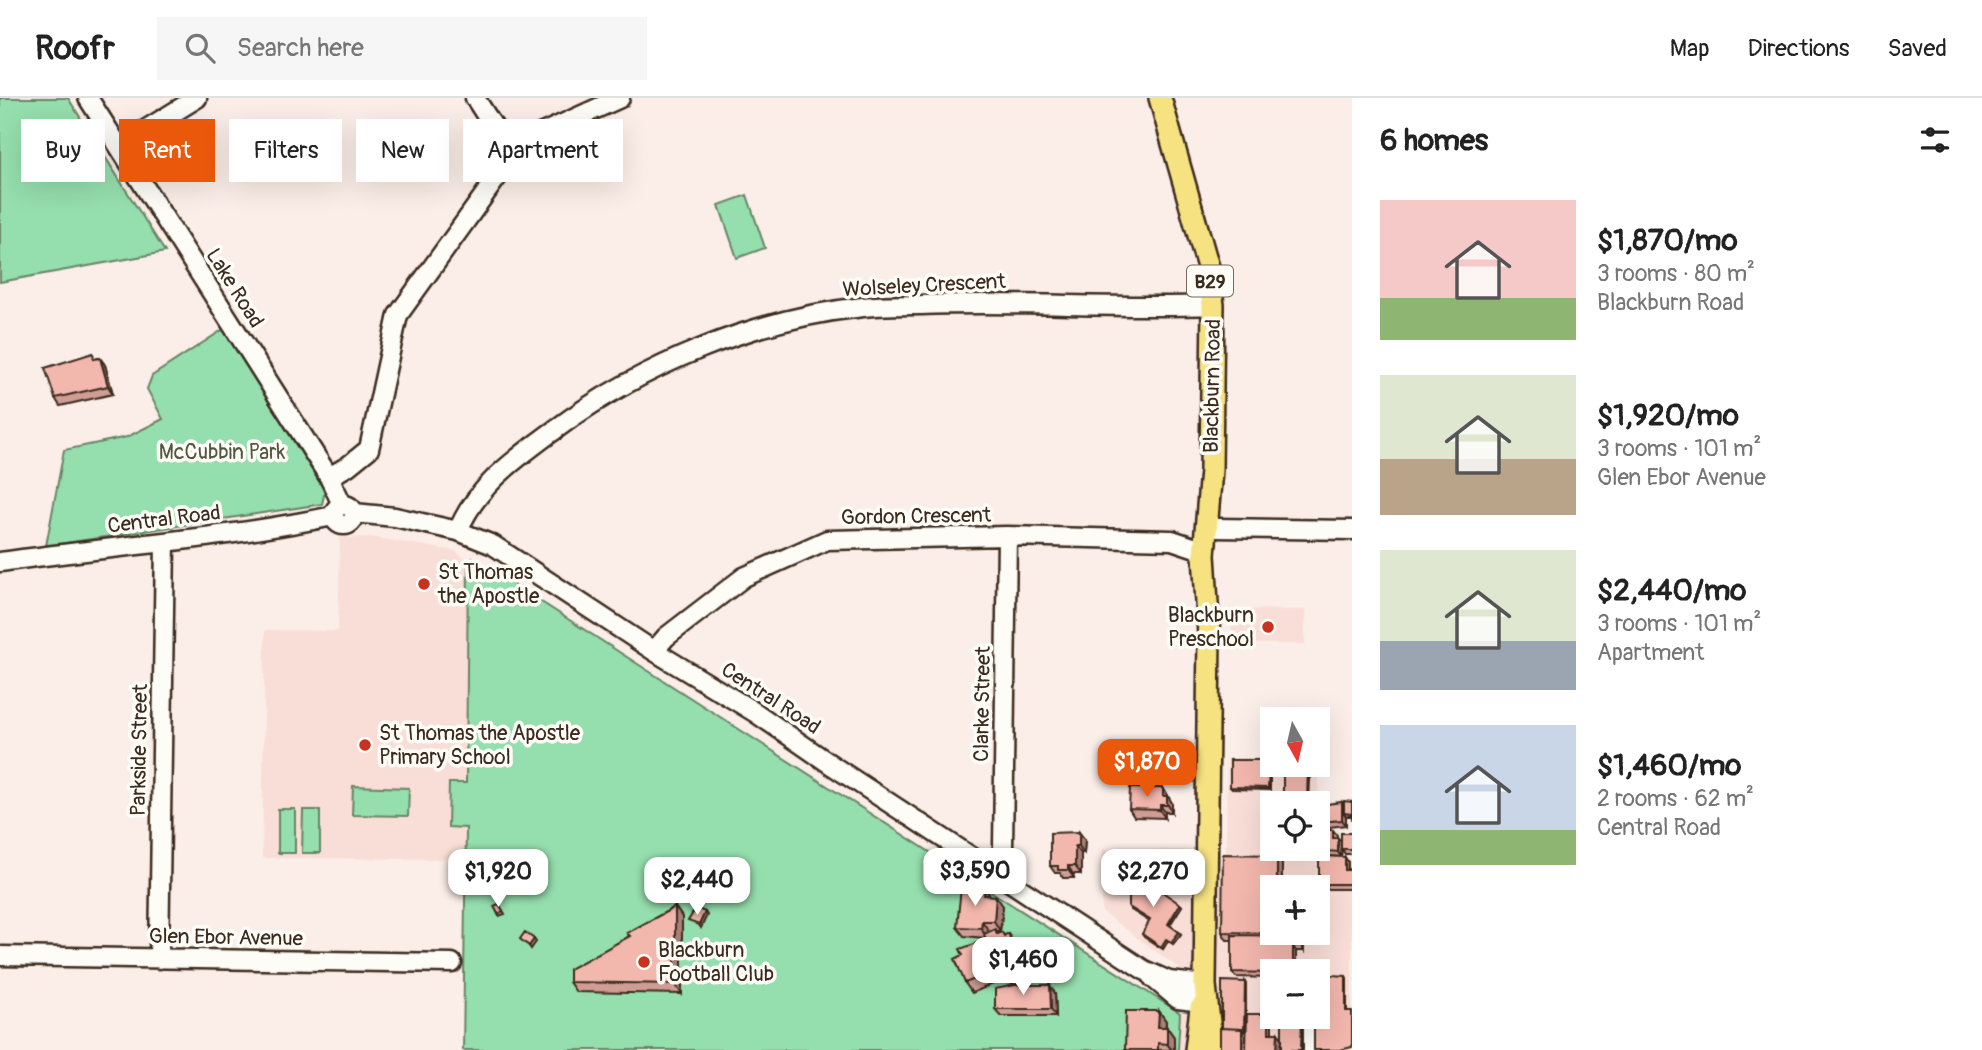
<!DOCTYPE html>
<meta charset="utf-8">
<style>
:root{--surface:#fff;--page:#f6f6f6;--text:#222;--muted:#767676;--line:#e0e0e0;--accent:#ea580c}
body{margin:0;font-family:Pangolin,sans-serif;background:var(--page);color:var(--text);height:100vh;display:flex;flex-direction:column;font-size:26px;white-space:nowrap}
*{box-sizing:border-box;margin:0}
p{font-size:23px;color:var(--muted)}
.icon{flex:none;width:38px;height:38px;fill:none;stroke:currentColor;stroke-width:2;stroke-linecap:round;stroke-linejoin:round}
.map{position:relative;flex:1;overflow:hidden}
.panel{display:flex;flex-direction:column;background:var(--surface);width:630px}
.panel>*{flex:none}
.hud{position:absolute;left:21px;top:21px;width:665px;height:63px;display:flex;gap:14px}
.needle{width:46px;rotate:172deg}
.controls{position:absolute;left:1260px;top:609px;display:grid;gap:14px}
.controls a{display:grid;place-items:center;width:70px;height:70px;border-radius:0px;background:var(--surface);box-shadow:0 7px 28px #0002;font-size:35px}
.price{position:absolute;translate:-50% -60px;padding:0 16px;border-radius:14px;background:#fff;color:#222;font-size:23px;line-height:46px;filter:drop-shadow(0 2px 4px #0008)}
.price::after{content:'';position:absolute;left:50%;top:42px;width:21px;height:16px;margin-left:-10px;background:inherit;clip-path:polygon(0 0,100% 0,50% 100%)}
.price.on{background:var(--accent);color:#fff}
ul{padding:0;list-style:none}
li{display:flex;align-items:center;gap:21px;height:175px;padding:0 28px}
li span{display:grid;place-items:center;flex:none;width:196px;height:140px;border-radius:0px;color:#555}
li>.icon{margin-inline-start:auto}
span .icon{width:84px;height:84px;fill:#fffc;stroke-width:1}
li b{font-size:30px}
h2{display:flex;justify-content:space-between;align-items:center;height:84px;padding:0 28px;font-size:30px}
.tag{padding:0 24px;border-radius:0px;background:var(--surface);box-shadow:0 7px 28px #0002;font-size:24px;line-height:63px}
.tag.on{background:var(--accent);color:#fff}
header{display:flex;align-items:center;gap:42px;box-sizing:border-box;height:98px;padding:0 35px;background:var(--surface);border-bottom:2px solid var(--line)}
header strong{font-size:33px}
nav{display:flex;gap:38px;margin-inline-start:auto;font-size:24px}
.search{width:490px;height:63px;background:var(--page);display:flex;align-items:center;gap:18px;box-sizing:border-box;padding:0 24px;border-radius:0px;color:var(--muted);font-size:26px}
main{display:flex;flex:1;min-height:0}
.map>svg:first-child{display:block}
.built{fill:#f8ded6;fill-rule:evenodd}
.green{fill:#95dead;stroke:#688466;stroke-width:2}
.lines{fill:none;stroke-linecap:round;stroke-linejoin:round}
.minor-casing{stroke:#3b2a1e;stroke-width:23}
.major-casing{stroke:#3b2a1e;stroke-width:26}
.minor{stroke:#fdfcf7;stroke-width:18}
.major{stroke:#f7e281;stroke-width:21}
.wall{fill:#d09d95;stroke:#3b2a1e;stroke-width:2}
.shaded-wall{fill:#a98079;stroke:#3b2a1e;stroke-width:2}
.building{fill:#f2b7ad;stroke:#3b2a1e;stroke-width:2}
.poi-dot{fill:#c8321e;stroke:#fdfcf7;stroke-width:2.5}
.labels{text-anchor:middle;stroke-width:7;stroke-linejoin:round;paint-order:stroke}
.shield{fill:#fdfcf7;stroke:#75695f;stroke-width:2}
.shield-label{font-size:19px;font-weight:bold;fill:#3b2a1e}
.street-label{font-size:21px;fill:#3b2a1e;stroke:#fdfcf7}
.park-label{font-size:21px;fill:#525742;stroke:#fdfcf7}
.poi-label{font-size:21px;fill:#3b2a1e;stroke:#fdfcf7;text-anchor:start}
</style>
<header>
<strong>Roofr</strong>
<div class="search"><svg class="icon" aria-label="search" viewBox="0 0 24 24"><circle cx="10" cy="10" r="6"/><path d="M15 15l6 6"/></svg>Search here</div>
<nav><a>Map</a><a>Directions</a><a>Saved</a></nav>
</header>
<main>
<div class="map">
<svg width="1352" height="952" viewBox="0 0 1352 952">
<rect width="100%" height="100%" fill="#fbeee8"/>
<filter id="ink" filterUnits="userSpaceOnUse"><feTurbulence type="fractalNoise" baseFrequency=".0143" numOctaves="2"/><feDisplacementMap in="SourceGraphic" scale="14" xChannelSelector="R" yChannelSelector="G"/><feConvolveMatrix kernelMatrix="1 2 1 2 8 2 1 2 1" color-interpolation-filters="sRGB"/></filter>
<g filter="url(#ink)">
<path class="built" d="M371 439 455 453 468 463 466 761 262 760 265 532 338 533 340 440Z
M1231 511 1305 512V546H1232Z
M1318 659H1319L1317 789H1272V835H1318V791H1352V952H1178L1183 873 1102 814 1103 751 1190 753 1226 757 1227 660H1272V667H1318ZM1272 705H1318V751H1272ZM1272 873H1318V919H1272Z"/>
<path class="green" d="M0 0H68L165 154 0 184Z
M747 97 765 150 737 160 719 107Z
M224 231 325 393 322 406 46 448 64 352 127 339 163 321 147 291 152 278Z
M473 460 1180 915 1178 952H463L466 730 448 729 449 685H466L468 463Z
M353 688 409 690 408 718 352 717Z
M278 711H295V755H278Z
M303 712H320V755H302Z"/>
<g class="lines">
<g class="minor-casing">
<path id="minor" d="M88 0 329 379 342 406
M475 0 500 39 516 56
M119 48 197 0
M329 379 348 368 369 351 398 217 503 71 516 56 538 37 620 0
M334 417a10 10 0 1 1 20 0a10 10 0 1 1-20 0Z
M354 415 395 419 458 433 493 447 654 553 756 615 833 668 1144 872 1169 883 1205 887
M1217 430 1352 432
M458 433C476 388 518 359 556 331 642 267 756 220 863 209 882 207 902 207 921 207 1019 203 1116 211 1213 207
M0 464C111 448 224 441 333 418
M654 553 666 539 744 479 827 442 1007 438 1172 442 1196 450 1204 457
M993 772 1003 751 1007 438
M0 858 452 865
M159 861 165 444
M1153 880 1178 901 1202 904
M1310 952 1311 919"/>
</g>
<g class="major-casing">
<path id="major" d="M1160 0 1208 169 1213 207 1211 372 1204 457 1209 537 1205 887 1212 952
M1196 952 1201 910"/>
</g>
<use href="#minor" class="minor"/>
<use href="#major" class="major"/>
</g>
<path class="wall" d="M97 260H100L105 267 113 296 60 308 55 300Z
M1230 662 1310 667 1309 705H1283V676H1270V692L1232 691 1230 689Z
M1163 690 1172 705V714H1165V720L1134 719 1129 711Z
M1352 704V722V718H1346V727L1329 729 1330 732H1333L1337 737V740H1338L1341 744 1352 735V756H1345L1342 751 1341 759 1348 764V772H1352V791H1328L1327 789H1323L1319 784 1340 759 1320 757 1316 752 1321 728 1319 724 1344 706Z
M1079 734 1085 742 1084 755H1081V776H1073L1074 780H1063L1060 775H1055L1050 768Z
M1277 757 1282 765 1272 835H1282V838H1301L1304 843V853H1296V873H1272V880L1236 879 1232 874V842H1227L1222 834Z
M1175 760V780H1163L1164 792 1135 771 1133 769Z
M990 798 1003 808 1000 833H996L998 835 1005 837 1015 845 1026 840 1033 850 1040 866 1026 872 1019 887 1055 895 1056 918H1001L995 911 1016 887 1002 882 972 895 965 885 963 857 986 842 985 840 964 838 957 829Z
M499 806 505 816 499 818 498 816Z
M1180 806 1182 808 1170 827 1181 836 1173 846 1168 843 1163 851 1144 839 1142 836 1150 824 1131 812 1129 809Z
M675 809 682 819V896L576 894 569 884 629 838 627 835Z
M1159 913 1166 923V929H1167L1174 939V952H1125Z"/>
<path class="shaded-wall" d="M100 260 105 267 113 296 108 288Z
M1308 667H1310L1309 705H1307Z
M1269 674 1270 676V692L1268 690Z
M1163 690 1172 705V714L1163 698Z
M1342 704 1346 709 1344 715 1346 718V727L1342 722Z
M1160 707 1165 714V720L1160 712Z
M1079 734 1085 742 1084 755 1079 748Z
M1338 740 1342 745 1341 759 1338 754Z
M1075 748 1081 755V776L1075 768Z
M1173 757 1175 760V780L1173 777Z
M1277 757 1282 765V789H1277Z
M1345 759 1348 764V777L1345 772Z
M1068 768 1073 776 1074 780 1068 772Z
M985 790 992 800 984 797Z
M996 798 1003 808 1000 833 994 823Z
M1180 806 1182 808 1169 828 1168 826Z
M675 809 682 819V896L675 886Z
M705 814 707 817 701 830 699 827Z
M982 823 989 833 988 840 981 830Z
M1179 834 1181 836 1173 846 1171 844Z
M1301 838 1304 843V853L1301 848Z
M1026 840 1033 850 1040 866 1033 856Z
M534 841 536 844 531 851 529 848Z
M1166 841 1168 843 1163 851 1161 849Z
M1293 848 1296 853V873H1293Z
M1019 862 1026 872 1019 888 1012 878Z
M1346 878 1347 880V916L1346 913Z
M1245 884 1246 886V952H1242Z
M1050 887 1055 895 1056 918 1051 911Z
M1159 913 1166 923 1165 939 1158 929Z
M1269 916 1272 921V940L1269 935Z
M1302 919H1303V952H1301Z
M1167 929 1174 939V952H1172L1167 946Z
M1278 935 1282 940 1281 952H1277Z"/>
<path class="building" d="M93 255 94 261 100 260 108 288 55 300 45 270Z
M1230 662H1272V667H1308L1307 705H1283V673L1269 674 1268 690 1230 689Z
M1130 690H1163V698H1167V707H1160V712L1129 711Z
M1344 703 1352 704V716L1344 715Z
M1342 704V722L1319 724V707Z
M1318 728H1328V732H1318Z
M1318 732H1333V740H1338V754L1316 752V751H1318Z
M1079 734V748H1075V768H1068V772H1058V768H1050V735Z
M1341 735H1352V754V751H1341Z
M1133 756 1173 757V777L1162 778V790L1133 769Z
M1223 756 1277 757V789H1272V835H1276L1222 834Z
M1319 758 1345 759V772H1352V786H1325V784H1319Z
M1129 771 1180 806 1168 826 1179 834 1171 844 1166 841 1161 849 1142 836 1150 822 1129 809Z
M961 789 985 790 984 797 996 798 994 823H982L981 830 957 829Z
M499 806 503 813 498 816 494 808Z
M675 809V886L569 884V871L630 838 627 835Z
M696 810 705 814 699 827 688 823Z
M995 831 997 836 1002 834 1004 838 1008 835 1013 846 1026 840 1033 856 1019 862 1012 878 995 873 965 885 955 861 963 857 960 851 986 842 984 836Z
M525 834 534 841 529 848 520 841Z
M1232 837 1301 838V848H1293V873H1272V875L1232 874Z
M1318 876 1346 878V913H1352V949L1340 952H1314V919H1318Z
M1222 883 1245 884 1244 933 1242 931 1222 930Z
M1015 887H1050L1051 911H995V891Z
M1126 913H1159L1158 929H1167V946L1158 945V952H1125Z
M1247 916H1269V935H1278L1277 952H1246Z
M1282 919H1302L1301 952H1282Z
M1220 930 1242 931V952H1220Z"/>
</g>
<g class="poi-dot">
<circle cx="424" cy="486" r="7"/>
<circle cx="1268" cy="529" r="7"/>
<circle cx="365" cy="647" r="7"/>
<circle cx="644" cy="864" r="7"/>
</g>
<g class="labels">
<rect class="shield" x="1187" y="167.5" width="46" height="31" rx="5"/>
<g class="shield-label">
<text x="1210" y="190">B29</text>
</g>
<g class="street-label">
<text transform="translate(924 187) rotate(-3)" y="7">Wolseley Crescent</text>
<text transform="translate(235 190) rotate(58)" y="7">Lake Road</text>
<text transform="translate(1212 288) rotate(-89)" y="7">Blackburn Road</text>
<text transform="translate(916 418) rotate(-1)" y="7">Gordon Crescent</text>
<text transform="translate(164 421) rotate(-7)" y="7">Central Road</text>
<text transform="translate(771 600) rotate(33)" y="7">Central Road</text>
<text transform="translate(982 606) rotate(-89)" y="7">Clarke Street</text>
<text transform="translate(139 652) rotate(-89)" y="7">Parkside Street</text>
<text transform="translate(226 839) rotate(1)" y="7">Glen Ebor Avenue</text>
</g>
<g class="park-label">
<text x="222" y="361">McCubbin Park</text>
</g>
<g class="poi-label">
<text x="438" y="481">St Thomas<tspan x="438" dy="24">the Apostle</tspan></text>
<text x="1254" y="524" text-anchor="end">Blackburn<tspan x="1254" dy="24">Preschool</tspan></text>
<text x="379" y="642">St Thomas the Apostle<tspan x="379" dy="24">Primary School</tspan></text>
<text x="658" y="859">Blackburn<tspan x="658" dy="24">Football Club</tspan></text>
</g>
</g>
</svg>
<div class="controls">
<a><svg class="needle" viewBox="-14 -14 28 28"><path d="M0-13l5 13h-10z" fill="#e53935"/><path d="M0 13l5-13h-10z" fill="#767676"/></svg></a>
<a><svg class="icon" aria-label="locate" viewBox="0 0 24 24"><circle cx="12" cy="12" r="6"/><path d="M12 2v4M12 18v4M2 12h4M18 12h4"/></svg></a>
<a>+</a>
<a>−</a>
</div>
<b class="price on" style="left:1147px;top:701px">$1,870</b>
<b class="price" style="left:975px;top:810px">$3,590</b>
<b class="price" style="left:498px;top:811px">$1,920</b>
<b class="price" style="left:1153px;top:811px">$2,270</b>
<b class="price" style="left:697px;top:819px">$2,440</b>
<b class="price" style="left:1023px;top:899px">$1,460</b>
<div class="hud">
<a class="tag">Buy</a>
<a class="tag on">Rent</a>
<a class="tag">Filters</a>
<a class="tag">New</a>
<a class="tag">Apartment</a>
</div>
</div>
<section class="panel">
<h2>6 homes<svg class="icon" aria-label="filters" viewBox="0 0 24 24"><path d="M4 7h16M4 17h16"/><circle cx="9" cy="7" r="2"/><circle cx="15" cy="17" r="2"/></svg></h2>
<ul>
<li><span style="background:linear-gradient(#f6c9c9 70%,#8fb573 0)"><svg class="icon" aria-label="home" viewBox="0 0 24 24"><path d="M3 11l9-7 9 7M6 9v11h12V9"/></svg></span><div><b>$1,870/mo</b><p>3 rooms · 80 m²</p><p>Blackburn Road</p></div></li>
<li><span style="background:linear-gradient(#dfe7d0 60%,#b9a48a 0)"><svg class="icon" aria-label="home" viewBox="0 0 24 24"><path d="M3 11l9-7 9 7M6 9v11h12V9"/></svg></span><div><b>$1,920/mo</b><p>3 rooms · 101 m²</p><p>Glen Ebor Avenue</p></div></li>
<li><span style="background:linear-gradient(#dfe7d0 65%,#9aa5b1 0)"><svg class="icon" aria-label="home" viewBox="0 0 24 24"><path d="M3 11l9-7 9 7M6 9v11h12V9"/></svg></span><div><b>$2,440/mo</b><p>3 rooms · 101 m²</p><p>Apartment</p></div></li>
<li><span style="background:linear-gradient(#c9d6e8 75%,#8fb573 0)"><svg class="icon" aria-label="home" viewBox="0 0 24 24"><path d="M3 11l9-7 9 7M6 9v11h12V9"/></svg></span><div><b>$1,460/mo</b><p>2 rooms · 62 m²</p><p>Central Road</p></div></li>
</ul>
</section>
</main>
